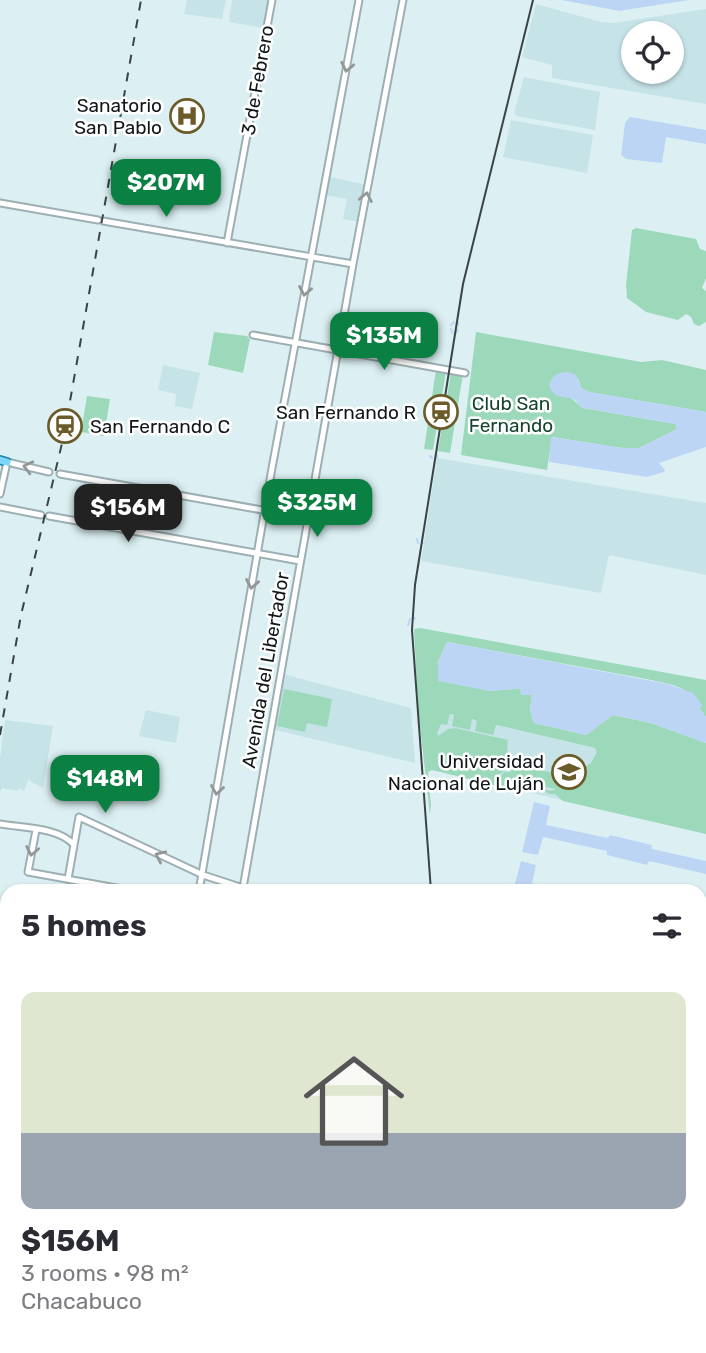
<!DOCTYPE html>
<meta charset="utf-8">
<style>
:root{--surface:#fff;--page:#f7f7f7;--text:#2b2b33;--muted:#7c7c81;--accent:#0b8043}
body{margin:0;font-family:Rubik,sans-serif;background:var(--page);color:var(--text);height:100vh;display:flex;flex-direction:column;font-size:26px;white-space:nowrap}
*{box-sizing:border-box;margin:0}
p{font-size:23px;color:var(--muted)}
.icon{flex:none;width:38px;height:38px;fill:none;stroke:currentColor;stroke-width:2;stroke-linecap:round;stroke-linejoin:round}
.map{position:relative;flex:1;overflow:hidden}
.sheet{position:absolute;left:0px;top:884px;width:707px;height:471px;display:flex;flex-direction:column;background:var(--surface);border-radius:21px 21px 0 0;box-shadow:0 2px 5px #0004}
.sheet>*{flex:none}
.buttons{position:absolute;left:621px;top:21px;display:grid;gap:14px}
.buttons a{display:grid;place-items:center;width:63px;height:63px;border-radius:50%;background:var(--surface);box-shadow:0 2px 5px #0004;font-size:35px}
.price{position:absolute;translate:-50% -60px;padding:0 16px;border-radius:14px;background:var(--accent);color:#fff;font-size:23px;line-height:46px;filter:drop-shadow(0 2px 4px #0008)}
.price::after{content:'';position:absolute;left:50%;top:42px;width:21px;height:16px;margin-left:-10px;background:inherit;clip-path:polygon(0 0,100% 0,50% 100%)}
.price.selected{background:#222;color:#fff}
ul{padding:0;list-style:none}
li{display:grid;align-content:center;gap:14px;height:371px;padding:0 21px}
li span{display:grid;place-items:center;height:217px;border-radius:14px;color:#555}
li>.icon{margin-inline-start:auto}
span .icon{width:126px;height:126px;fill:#fffc;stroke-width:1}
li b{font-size:30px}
h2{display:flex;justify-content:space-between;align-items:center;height:84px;padding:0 21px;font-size:30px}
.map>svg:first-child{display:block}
.built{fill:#c6e3e8;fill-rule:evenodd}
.green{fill:#9cd9ba;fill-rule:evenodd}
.water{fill:#bdd5f4}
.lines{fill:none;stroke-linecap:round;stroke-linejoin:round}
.stream{stroke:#bdd5f4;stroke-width:2}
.secondary-casing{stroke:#9dafb3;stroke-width:9}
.primary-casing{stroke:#1d82aa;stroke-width:10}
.secondary{stroke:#fff;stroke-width:5}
.primary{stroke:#7cd6fb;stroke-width:7}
.tram{stroke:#3a4445;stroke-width:2}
.rail{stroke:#3a4445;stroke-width:2;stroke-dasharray:9 9;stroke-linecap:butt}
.oneway{stroke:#939797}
.labels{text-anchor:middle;stroke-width:5;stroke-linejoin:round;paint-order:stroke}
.street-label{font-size:19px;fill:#101718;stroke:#fff}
.poi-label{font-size:19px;fill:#101718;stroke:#fff;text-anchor:end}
.park-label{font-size:19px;fill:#154531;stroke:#fff}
</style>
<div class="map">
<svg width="706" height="1353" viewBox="0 0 706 1353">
<rect width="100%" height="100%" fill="#dcf0f3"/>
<path class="built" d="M187 0H226L222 19 184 14Z
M232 0H270L264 28 229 22Z
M536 4 601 22 613 23 706 9V104L552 78V65L522 57ZM634 33H672V72H634Z
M524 77 600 92 595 130 516 116 514 113Z
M511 120 593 135 587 173 503 157Z
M330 177 367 185 359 222 343 219 347 199 325 195Z
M163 365 200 373 192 409 175 406 176 394 158 390Z
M437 458 706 503V575L609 555 601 593 421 561Z
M283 674 411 708 415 763 275 730 273 727Z
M418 707 706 774V834L425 768Z
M146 710 180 717 176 743 139 736Z
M5 720 53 726 43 788 28 780 24 791 19 788 18 791 2 788 0 792V758Z"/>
<path class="green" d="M636 228 696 239 700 249 706 251V278L702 288 706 291V322L699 326 694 324 691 317 686 314 678 320 646 312 627 298 626 285 632 230Z
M214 332 247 336 250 339 243 373 208 365Z
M476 332 641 362 662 360 706 370V412L589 392 581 388 578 378 571 398 583 408 676 424 677 429 639 448H622L552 437 547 470 461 455Z
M436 370 446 371 433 450 424 449Z
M451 372 463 374 450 453 438 451Z
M87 396 110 399 104 436 81 432Z
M420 628 706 680V717L699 708 702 706C688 686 670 684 646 679L447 642 438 662 489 691 527 688 521 695H532L530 710 534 723 586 735 613 715 651 723 706 743V834L563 801 555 794H548L544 789 551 791 556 789 535 785H513V789H511L432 770 428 772 431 805 430 815 418 707 414 629ZM450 714 454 715 452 726 470 730 472 719 477 721 475 731 493 735 496 725 595 748 597 752 591 763 571 776 519 766 514 767 510 772H504L501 776H497C518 762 504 758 508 740L455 728 448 729 438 736 437 733 441 724 447 725Z
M284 689 332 699 327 727 307 723 305 732 277 726Z"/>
<path class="water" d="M562 0H689L619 11Z
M630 117 706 130V144L666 137 662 163 626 159 621 155 625 123Z
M569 372 576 375 581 388 589 392 706 412V447L659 463 665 470 664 472 647 477 549 462 551 437 622 448H639L677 429 676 424 583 408C579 405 577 401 573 399 562 395 554 400 549 385 553 375 557 372 569 372Z
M447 642 668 684 693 693 703 706 699 708 706 717V743L651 723 613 715 586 735 534 723 530 710 532 695H521L520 689 527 688 489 691 438 681V662Z
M534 802 550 806 546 825 608 838 610 835 652 845V849L706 861V874L649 861 647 865 607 855V851L543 837 538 855 522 852Z
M521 861 536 865 532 884 563 891H513Z
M700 1067 706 1068V1154L700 1158Z"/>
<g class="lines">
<path class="stream" d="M458 322V325
M451 325 454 322
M451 329 452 333
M456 333 458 330
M430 456 432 458
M436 458 437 456
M417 539 418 543
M422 543H423
M413 619 415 618
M408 625 410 619"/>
<g class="secondary-casing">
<path id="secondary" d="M0 203 98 220
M103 221 353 264
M227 243 272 0
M253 335 465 373
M60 474 307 518
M0 494 7 462 49 472
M0 507 41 515
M49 516 300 561
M0 824C22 828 59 827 74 845
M36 830 28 872 133 891
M68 879 79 817 203 875 243 888 353 264 403 0
M199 891 272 468 359 0
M0 1231 7 1235
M232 1348 244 1353
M138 1353 140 1348"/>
</g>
<g class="primary-casing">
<path id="primary" d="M0 460 7 462
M243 888 244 891
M381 1348 382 1353"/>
</g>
<use href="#secondary" class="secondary"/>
<use href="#primary" class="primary"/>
<path class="tram" d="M431 891 412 630 415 585 463 284 533 0
M565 1348V1353"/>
<path class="rail" d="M0 735 21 615 64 435 141 0"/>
</g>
<defs><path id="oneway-chevron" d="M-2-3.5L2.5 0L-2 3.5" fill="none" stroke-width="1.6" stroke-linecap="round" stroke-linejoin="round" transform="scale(1.75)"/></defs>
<g class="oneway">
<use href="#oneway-chevron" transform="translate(347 67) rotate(102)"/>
<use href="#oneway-chevron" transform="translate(366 197) rotate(-79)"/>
<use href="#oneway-chevron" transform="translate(305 291) rotate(100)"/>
<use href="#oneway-chevron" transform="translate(28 467) rotate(-166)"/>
<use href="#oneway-chevron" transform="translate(252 584) rotate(100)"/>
<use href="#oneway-chevron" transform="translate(217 790) rotate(99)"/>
<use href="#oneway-chevron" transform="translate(32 851) rotate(101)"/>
<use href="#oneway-chevron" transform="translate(160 856) rotate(-155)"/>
</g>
<defs>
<g id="hospital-ring" transform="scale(1.75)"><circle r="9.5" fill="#fff" stroke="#6b5b29" stroke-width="1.5"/><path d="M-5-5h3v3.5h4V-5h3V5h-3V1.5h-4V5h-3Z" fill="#6b5b29"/></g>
<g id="station-ring" transform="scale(1.75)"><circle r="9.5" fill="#fff" stroke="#6b5b29" stroke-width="1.5"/><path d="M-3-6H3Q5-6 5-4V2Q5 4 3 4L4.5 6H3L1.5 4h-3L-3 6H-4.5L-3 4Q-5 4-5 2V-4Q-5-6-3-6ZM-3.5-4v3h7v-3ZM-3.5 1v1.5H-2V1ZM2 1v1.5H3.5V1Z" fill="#6b5b29"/></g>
<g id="university-ring" transform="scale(1.75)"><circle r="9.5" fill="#fff" stroke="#6b5b29" stroke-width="1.5"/><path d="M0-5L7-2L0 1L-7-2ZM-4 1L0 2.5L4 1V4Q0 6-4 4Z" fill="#6b5b29"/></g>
</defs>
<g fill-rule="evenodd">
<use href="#hospital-ring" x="187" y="116"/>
<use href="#station-ring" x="441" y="412"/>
<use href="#station-ring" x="65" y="426"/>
<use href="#university-ring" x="569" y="772"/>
</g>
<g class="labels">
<g class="street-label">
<text transform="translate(257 80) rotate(-80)" y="7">3 de Febrero</text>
<text transform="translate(265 670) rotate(-80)" y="7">Avenida del Libertador</text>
</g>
<g class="poi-label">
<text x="162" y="112">Sanatorio<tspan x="162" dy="22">San Pablo</tspan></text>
<text x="416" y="419">San Fernando R</text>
<text x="90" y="433" text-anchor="start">San Fernando C</text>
<text x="544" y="768">Universidad<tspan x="544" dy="22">Nacional de Luján</tspan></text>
</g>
<g class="park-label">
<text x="511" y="410">Club San<tspan x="511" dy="22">Fernando</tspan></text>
</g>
</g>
</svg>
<div class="buttons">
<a><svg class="icon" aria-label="locate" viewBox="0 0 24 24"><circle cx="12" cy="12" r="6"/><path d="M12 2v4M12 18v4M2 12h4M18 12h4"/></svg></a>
</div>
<b class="price" style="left:166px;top:219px">$207M</b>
<b class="price" style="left:384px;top:372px">$135M</b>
<b class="price" style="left:317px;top:539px">$325M</b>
<b class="price selected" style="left:128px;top:544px">$156M</b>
<b class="price" style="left:105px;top:815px">$148M</b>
<section class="sheet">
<h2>5 homes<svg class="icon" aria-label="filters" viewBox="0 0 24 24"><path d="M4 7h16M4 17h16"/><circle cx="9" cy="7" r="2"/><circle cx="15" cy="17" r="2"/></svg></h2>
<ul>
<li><span style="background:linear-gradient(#dfe7d0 65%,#9aa5b1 0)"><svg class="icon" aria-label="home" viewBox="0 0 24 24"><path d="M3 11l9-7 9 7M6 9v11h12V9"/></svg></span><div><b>$156M</b><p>3 rooms · 98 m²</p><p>Chacabuco</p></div></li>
</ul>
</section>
</div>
